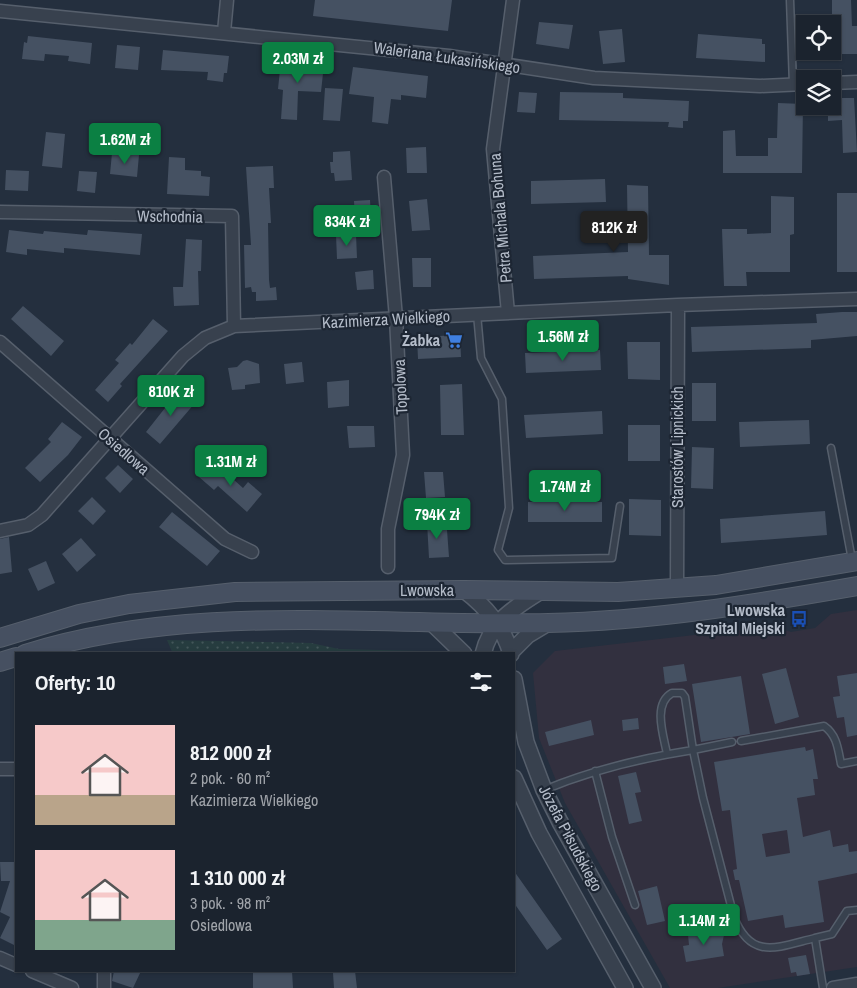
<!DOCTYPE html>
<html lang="pl">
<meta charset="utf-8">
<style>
:root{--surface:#1b232e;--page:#282f3a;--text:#f1f3f6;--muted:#a0a4aa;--line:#39404a;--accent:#0b8043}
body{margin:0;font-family:"Archivo Narrow",sans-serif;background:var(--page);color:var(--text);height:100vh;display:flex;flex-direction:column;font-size:19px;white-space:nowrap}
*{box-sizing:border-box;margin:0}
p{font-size:16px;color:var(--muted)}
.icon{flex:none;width:28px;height:28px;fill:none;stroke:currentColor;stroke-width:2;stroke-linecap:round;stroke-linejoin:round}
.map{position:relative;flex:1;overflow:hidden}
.side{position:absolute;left:15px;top:652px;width:500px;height:320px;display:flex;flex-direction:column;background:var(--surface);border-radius:0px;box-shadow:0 1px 4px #0004,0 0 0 1px var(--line)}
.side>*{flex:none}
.tools{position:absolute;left:796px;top:15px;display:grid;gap:10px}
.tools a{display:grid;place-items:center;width:45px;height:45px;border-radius:0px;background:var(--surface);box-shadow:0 1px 4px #0004,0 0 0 1px var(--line);font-size:25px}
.price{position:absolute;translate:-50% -42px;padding:0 11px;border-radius:5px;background:var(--accent);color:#fff;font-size:16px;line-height:32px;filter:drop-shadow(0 1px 2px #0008)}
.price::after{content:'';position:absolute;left:50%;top:30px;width:15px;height:11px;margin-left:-8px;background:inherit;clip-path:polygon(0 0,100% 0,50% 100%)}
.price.on{background:#222;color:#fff}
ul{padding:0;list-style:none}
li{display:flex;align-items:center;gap:15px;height:125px;padding:0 20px}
li span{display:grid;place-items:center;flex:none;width:140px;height:100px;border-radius:0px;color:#555}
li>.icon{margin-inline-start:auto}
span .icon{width:60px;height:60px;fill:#fffc;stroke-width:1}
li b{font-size:21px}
h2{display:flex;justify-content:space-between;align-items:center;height:60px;padding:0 20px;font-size:21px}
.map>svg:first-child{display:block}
.medical{fill:#32303f}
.green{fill:url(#green-dots)}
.building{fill:#455162;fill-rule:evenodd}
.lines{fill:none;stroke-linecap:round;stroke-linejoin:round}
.service-casing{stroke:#565f6c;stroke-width:9}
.minor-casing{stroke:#565f6c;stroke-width:15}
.tertiary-casing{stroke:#565f6c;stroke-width:18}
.secondary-casing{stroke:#565f6c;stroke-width:20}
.service{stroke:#38414e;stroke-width:6}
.minor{stroke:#38414e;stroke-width:12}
.tertiary{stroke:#38414e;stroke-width:15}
.secondary{stroke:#465061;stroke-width:18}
.labels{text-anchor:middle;stroke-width:4.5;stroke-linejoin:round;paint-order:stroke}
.street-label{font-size:16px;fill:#b4bcc9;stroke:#1d2633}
.poi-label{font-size:16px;font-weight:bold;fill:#b4bcc9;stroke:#1d2633;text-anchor:end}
</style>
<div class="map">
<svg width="857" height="988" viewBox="0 0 857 988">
<defs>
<pattern id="green-dots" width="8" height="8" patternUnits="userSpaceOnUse" patternTransform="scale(1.25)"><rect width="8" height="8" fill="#263c3f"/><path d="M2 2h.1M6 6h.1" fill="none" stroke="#435659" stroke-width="1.8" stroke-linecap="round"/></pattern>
</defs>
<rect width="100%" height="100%" fill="#242f3e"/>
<path class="medical" d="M857 610V967L718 988H670L565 803 539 738 533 673 555 651 773 626 791 632 815 628 831 614Z"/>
<path class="green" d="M167 640 311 643 339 649 421 651 431 654H173Z"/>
<path class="building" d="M315 0H452L448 31 313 16Z
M832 0H851L852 26H857V54H832Z
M539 22 573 25 569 49 536 44Z
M622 29 625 62 603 64 599 31Z
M698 34 762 39V44H765V62L696 58Z
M28 36 92 43 90 64 68 61 69 56 45 54 44 61 22 59 24 42 27 43Z
M117 45 140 47 138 70 115 68Z
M163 50 229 56 227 73H224L223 82 207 80 208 72 161 70Z
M281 60 324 64 321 92 298 91 297 120 281 119 283 90 278 89Z
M353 67 428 76 426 98 401 95V100L391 99 388 124 372 122 374 97 349 94Z
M325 88 343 89 340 121 323 120Z
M519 92 537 93 535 113 517 112Z
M560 92 623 93V98L689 101 688 121H683V128L668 127 669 122 559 120Z
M832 98H854L857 152 843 153 842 120 828 121V106H832Z
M778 103 803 104 802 173H723V131L735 130 736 156H768V138H777Z
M46 132 65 134 62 168 42 166Z
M426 147 427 173H407L406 148Z
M350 151 352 180 335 181 334 173H331L330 162H333V152Z
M112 153 139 155 137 177 110 174Z
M169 157 185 158V170L201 171V176L210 177 209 196 167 194Z
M273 166 274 188H269L271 223H268L269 280 270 288 276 287 277 300 256 301V292H252L251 287 245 288 244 245H251L246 167Z
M6 170 29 171 28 191 5 190Z
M79 171 97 172 95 193 77 191Z
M605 179 606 202 531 204V181Z
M627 185 648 186 649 255H669V285L628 279V276L534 279 533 256 628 252Z
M837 193H857V272H837Z
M771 196 794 197V234L790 235V272H746L747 286H724L722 229H747V234L771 233Z
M427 199 430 230 412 231 409 201Z
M370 200 371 217 355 218 354 201Z
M9 230 43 234 44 231 87 235 88 230 142 234 140 255 64 248V253L27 249V255L6 252Z
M356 234 357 258 337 259 336 235Z
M186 239 202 240 201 271H198L199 305 174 306 173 287H183Z
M412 258H431V287H413Z
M373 270 374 289 357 290 355 272Z
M23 306 64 341 51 356 11 319Z
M842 312H857V336L811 340V348L692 352 691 327 817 323 816 314Z
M153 319 168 331 120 384 122 386 108 402 95 390 119 363 115 360 130 343 132 345Z
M460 335 461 357 418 359 417 337Z
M627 342H660V380L628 379Z
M600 350 601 370 526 373 525 353Z
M247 360 259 364 260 383 245 385V389L232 390 228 368 237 367 243 361Z
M302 362 304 382 286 384 284 364Z
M349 380V406L328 408 327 382Z
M692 383H716V421H692Z
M462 384 464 435H441L440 385Z
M180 389 195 403 160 444 146 432Z
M602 411 603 434 526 438 524 415Z
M809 420 810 444 740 447 739 422Z
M62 422 82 437 68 455 40 482 25 468 51 442 48 439Z
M628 425H660V461H628Z
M347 426H374L375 447 349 448Z
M692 447 714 448 713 489 691 488Z
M213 461 243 488 248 482 262 494 247 512 218 486 214 490 199 477Z
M118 465 133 479 120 493 105 478Z
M424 472H443L445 497 426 498Z
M92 497 106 511 93 525 78 511Z
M629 499 661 500V536L629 535Z
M528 502H602V522H528Z
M825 511 827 535 721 543 720 519Z
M172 512 220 551 207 566 159 527Z
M442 521 443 530H447L449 557 429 558 427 522Z
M9 537 12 572 0 574V539Z
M81 538 96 555 77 572 62 554Z
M46 561 55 583 38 591 28 569Z
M684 664 687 681 665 684 663 667Z
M786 668 799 717 775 724 762 674Z
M857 673V735L847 737 844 717 837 718 833 697 840 696 837 676Z
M741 676 750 734 701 742 692 684Z
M638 718 639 729 623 731 622 720Z
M591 720 594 735 549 746 545 732Z
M805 747 806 751 813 749 818 779H813L815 795 797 798 803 837 830 830 833 847 848 844 849 852 857 851V873L818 881 824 922 785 928 783 915 748 921 739 880H735L733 870 737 869 730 810 722 811 714 762ZM787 830 790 853 766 857 762 834Z
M636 772 641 792 635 793 642 821 629 824 618 776Z
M0 862H16V946L0 938 10 917 0 912 10 881H1Z
M514 871 562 939 547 950 514 903Z
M657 886 665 921 647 925 638 891Z
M709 929V932L718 930 724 935 722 944 724 956 686 962 683 946 689 945 688 935Z
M806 955 810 974 797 976 796 972 791 973 788 958Z
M114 971H141L133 988 112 981Z
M253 971H292L293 988H253Z
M355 971 357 988H334L333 973Z"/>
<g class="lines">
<g class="service-casing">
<path id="service" d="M790 0 793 85
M477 314 481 358 502 399 509 508 498 550 505 560 612 558 620 506
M831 448 852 560
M741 741 824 726C837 735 838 749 841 764L857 761
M667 754C664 737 652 704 672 693H682L685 697 693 750 732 742
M595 771 612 837 635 905
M544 790C592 770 642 758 693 750L703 798 734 917C751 961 778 947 815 938L823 988
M815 938 832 934 847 911 857 910"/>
</g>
<g class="minor-casing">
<path id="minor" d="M0 11 449 56 594 78 760 86 805 84
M224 32 227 0
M832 83 857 82
M384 177 396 318 403 455 388 529V567
M0 212 232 216 234 326
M508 313 493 149 513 0
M0 342 225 539 252 552
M0 531 28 525 42 515 183 356 205 338 234 326 678 305 857 299
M677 589 678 305
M0 769H16
M0 958 16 965
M32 971 72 988
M104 971V988
M833 988 857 984"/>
</g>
<g class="tertiary-casing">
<path id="tertiary" d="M464 590C485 606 504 628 511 654
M432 623 464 654
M511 652 528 635 548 623
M483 654C491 621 514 608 541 591
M514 679 526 742 544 790 560 822 653 988
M514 778 539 833 625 988"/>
</g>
<g class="secondary-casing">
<path id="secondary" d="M0 638 79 614 129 604 235 592 464 590 618 592 716 585 857 561
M25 654C194 601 374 627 548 623 652 621 754 604 857 586
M0 662 16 657"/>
</g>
<use href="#service" class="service"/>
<use href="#minor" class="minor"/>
<use href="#tertiary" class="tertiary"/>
<use href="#secondary" class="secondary"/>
</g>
<defs>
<g id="supermarket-bare" transform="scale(1.35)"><path d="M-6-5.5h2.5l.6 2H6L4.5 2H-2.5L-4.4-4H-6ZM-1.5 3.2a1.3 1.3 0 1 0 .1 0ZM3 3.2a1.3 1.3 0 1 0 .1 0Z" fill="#3f7fe0" stroke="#1d2633" stroke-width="2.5" paint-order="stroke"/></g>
<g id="bus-bare" transform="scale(1.35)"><path d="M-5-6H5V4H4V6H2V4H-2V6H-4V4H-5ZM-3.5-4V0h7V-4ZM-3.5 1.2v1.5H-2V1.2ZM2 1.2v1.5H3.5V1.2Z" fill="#1a4fb4" stroke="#1d2633" stroke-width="2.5" paint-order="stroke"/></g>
</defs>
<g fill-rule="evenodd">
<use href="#supermarket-bare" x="454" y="340"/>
<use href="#bus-bare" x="799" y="619"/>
</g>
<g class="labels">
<g class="street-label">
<text transform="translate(447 57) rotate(8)" y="6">Waleriana Łukasińskiego</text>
<text transform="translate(170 216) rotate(1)" y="6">Wschodnia</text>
<text transform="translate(500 218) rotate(-95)" y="6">Petra Michala Bohuna</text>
<text transform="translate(386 319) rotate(-3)" y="6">Kazimierza Wielkiego</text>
<text transform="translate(400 387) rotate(-93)" y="6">Topolowa</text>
<text transform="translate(677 447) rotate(-90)" y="6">Starostów Lipnickich</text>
<text transform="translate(124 451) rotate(41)" y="6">Osiedlowa</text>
<text x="427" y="596">Lwowska</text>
<text transform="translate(571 838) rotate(62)" y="6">Józefa Piłsudskiego</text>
</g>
<g class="poi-label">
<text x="440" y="346">Żabka</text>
<text x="785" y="616">Lwowska<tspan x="785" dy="18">Szpital Miejski</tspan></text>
</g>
</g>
</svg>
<div class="tools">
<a><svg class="icon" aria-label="locate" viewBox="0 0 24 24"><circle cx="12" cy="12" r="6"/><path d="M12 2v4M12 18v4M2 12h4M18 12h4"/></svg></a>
<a><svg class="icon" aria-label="layers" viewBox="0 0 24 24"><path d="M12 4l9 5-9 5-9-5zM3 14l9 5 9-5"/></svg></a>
</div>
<b class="price" style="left:298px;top:84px">2.03M zł</b>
<b class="price" style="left:125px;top:165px">1.62M zł</b>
<b class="price" style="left:347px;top:247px">834K zł</b>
<b class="price on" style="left:614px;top:253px">812K zł</b>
<b class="price" style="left:563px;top:362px">1.56M zł</b>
<b class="price" style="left:171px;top:417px">810K zł</b>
<b class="price" style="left:231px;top:487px">1.31M zł</b>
<b class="price" style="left:565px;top:512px">1.74M zł</b>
<b class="price" style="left:437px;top:540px">794K zł</b>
<b class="price" style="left:704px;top:946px">1.14M zł</b>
<section class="side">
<h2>Oferty: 10<svg class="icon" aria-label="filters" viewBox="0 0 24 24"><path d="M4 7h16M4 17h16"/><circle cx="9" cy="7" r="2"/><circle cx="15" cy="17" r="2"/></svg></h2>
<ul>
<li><span style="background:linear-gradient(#f6c9c9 70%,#b9a48a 0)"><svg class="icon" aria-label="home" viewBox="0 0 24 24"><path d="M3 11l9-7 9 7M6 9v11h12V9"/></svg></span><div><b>812 000 zł</b><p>2 pok. · 60 m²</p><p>Kazimierza Wielkiego</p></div></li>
<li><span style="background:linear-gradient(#f6c9c9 70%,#7fa58c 0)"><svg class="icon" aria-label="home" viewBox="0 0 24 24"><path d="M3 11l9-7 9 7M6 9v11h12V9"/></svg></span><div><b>1 310 000 zł</b><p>3 pok. · 98 m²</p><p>Osiedlowa</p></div></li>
</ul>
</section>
</div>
